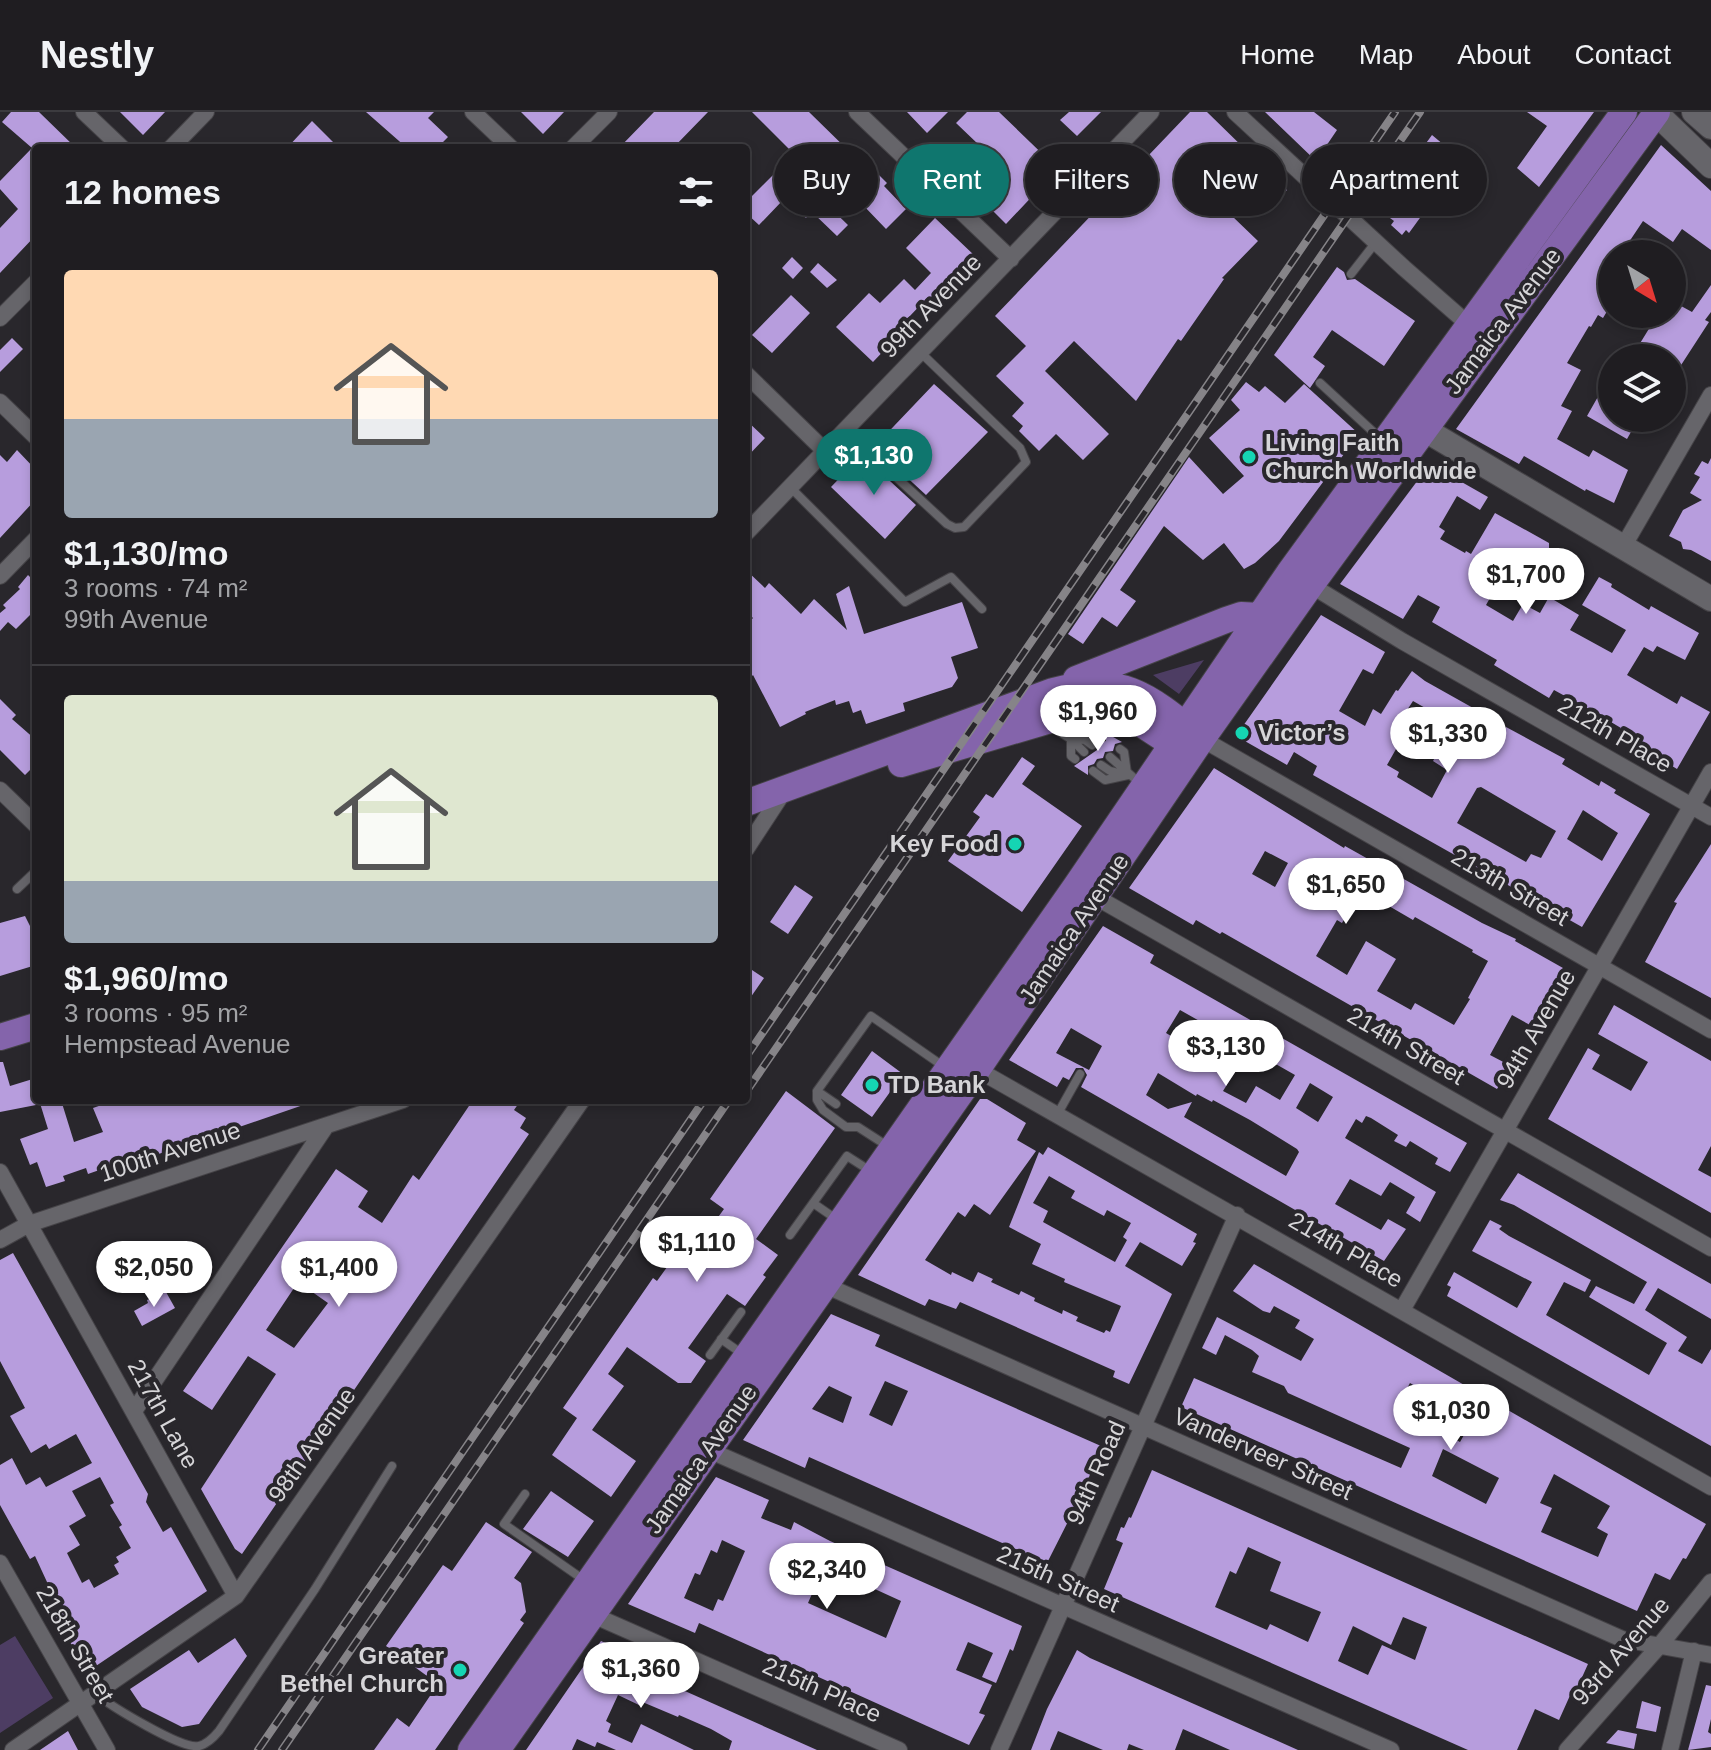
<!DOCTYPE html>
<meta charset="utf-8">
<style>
:root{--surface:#1f1d21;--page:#27262a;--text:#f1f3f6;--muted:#a1a2a5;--line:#3c3b3f;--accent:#0f766e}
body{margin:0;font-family:Arial,sans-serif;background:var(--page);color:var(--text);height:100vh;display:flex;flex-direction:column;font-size:30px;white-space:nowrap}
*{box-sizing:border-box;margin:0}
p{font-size:26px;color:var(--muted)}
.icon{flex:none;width:44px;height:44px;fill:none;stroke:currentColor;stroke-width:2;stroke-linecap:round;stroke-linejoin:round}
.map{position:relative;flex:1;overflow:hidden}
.drawer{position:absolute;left:32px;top:32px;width:718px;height:960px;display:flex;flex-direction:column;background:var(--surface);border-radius:8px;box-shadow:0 4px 12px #0003,0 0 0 2px var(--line)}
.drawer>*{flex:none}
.banner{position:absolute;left:774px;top:32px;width:760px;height:72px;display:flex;gap:16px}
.needle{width:52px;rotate:142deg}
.controls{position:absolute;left:1598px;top:128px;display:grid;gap:16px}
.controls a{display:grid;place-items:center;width:88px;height:88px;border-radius:50%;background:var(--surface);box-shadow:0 4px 12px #0003,0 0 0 2px var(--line);font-size:40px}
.price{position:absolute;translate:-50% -68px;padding:0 18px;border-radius:28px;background:#fff;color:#222;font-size:26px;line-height:52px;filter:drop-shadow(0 2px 4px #0008)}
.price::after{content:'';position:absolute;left:50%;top:48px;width:24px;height:18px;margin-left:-12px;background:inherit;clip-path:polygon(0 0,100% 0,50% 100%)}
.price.selected{background:var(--accent);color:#fff}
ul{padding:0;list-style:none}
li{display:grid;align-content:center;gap:16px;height:424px;padding:0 32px}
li+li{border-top:2px solid var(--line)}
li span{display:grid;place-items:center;height:248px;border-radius:8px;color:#555}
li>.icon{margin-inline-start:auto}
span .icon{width:144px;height:144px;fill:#fffc;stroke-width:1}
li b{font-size:34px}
h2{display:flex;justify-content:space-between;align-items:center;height:96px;padding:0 32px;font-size:34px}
.pill{padding:0 28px;border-radius:36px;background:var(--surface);box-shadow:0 4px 12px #0003,0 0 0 2px var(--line);font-size:28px;line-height:72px}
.pill.selected{background:var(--accent);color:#fff}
header{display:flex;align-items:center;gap:48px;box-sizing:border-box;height:112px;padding:0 40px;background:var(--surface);border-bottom:2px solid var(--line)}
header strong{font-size:38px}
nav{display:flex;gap:44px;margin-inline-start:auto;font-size:28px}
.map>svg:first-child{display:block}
.green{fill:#4d3d63}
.building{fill:#b79ddd;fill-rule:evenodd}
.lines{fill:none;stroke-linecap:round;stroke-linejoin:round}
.service-casing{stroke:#454347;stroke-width:10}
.minor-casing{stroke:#454347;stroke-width:18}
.secondary-casing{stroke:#454347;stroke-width:26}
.primary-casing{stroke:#454347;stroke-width:28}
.service{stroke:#66656a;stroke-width:8}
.minor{stroke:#66656a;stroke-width:16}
.secondary{stroke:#66656a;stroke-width:24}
.primary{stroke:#8464ab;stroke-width:26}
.rail-casing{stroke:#868488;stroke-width:8}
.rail{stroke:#29272c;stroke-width:5;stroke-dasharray:15;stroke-linecap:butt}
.poi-dot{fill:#15d5b3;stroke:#29272c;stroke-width:3}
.labels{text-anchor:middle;stroke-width:8;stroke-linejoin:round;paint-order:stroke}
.street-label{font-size:24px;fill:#d6d5d8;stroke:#29272c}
.poi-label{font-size:24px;font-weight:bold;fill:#d6d5d8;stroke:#29272c;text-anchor:start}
</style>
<header>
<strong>Nestly</strong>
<nav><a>Home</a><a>Map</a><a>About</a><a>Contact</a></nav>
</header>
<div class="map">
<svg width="1711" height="1638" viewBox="0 0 1711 1638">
<rect width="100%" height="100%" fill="#29272c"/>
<path class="green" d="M1204 548 1179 582 1153 563Z
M15 1524 53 1586 0 1621V1533Z"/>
<path class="building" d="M11 0H39L76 36H36V123L0 161V116L18 97 0 77V69L32 36 2 10Z
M120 0H165L143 23Z
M366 0H434L428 6 448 25 437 36H407Z
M521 0H564L543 22Z
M654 0H708L673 36H619Z
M752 0H809L855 45 851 50 869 68 876 60 887 71 884 74 906 97 886 117 838 67 820 86 848 113 837 124 812 100 806 106 783 88 759 113 746 101V90L774 62 789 76 808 56Z
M907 0H948L927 21Z
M967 0H999L1058 57 1006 112 954 60 979 33 956 11Z
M1069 0H1101L1077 24 1060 8Z
M1190 0H1207L1287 78 1269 96 1219 47 1217 50 1200 33 1180 54 1258 129 1222 166 1224 167 1181 229 1178 227 1136 289 1074 229 1045 259 1109 322 1083 348 1056 322 1039 339 1019 319 1023 314 1012 304 1024 291 996 264 1026 234 995 204Z
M1265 0H1314L1337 18 1316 49Z
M1527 0H1594L1539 75 1517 56 1547 14Z
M312 9 339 36H287Z
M1432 23 1462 48 1409 121 1406 118 1402 123 1391 113 1394 109 1378 97Z
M1661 33 1711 79V138L1682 117 1673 130 1643 109 1621 142H1612V191L1603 206 1598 203 1591 215 1589 214 1567 251 1581 258 1561 294 1572 299 1557 327 1589 345 1593 338 1628 358 1614 391 1586 377 1585 379 1524 344 1519 352 1456 317Z
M935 106 975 144 932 189 928 185 889 226 893 229 873 250 836 215 869 181 880 191 904 167 915 178 931 161 906 136Z
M792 145 803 156 793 167 782 156Z
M818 151 837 168 827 176 810 160Z
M1337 155 1344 160 1347 168 1355 167 1415 209 1384 254 1332 218 1313 245 1325 254 1310 276 1274 243Z
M1711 173V200L1705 208 1709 210 1672 267V246H1631L1658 202H1672V189L1692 200Z
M791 183 810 201 772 241 752 223Z
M12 226 23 237 0 260V238Z
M1612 260V306H1639L1627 327 1587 304Z
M1246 270 1259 280 1265 274 1285 291 1304 272 1359 322 1279 429 1255 451 1244 457 1224 431 1203 448 1164 414 1120 478 1136 489 1117 515 1102 505 1083 532 1068 522 1189 345 1223 382 1244 364 1209 326 1240 298 1231 288Z
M934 272 988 320 926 383 874 335Z
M746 308 765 326 746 346Z
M17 338 36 358V387L0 426V343L7 350Z
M865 346 916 393 885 427 831 375 854 351 857 354Z
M1711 346V449L1691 438 1683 437 1681 430 1669 424 1683 398 1702 388 1690 381 1700 365 1694 362 1702 349 1708 352Z
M1430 352 1488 385 1480 398 1457 384 1439 415 1445 419 1440 427 1465 441 1466 439 1471 442 1495 401 1549 431V436L1530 469 1507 456 1486 493 1513 509 1523 492 1540 501 1549 485 1579 503 1570 518 1612 541 1626 518 1582 493 1599 465 1612 472 1611 475 1649 498 1651 494 1699 521 1685 548 1657 534 1653 540 1644 535 1627 563 1677 592 1681 584 1710 600 1677 657 1618 621 1621 616 1594 600 1554 578 1549 586 1494 553 1497 548 1432 510 1440 495 1418 483 1403 507 1340 472Z
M746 458 765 476 769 471 801 502 814 487 847 518 836 482 849 474 864 522 962 490 978 536 951 545 958 566 952 575 903 591 905 599 866 612 861 598 853 601 849 589 836 593 835 588 805 600 806 602 780 615 753 563 746 570V513L753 506 746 499Z
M28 463 36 471V497L16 517 8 510 0 519V501L6 496 3 493 20 477 18 475Z
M1321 503 1385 540 1373 562 1363 557 1339 599 1365 614 1373 597 1381 602 1396 578 1398 579 1412 559 1425 569 1482 601 1480 605 1503 620 1506 615 1552 640 1565 647 1562 652 1599 674 1601 669 1616 678 1614 681 1650 702 1582 815 1313 663 1317 654 1294 640 1287 653 1236 624ZM1413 589 1434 601 1431 606 1460 621 1447 643 1439 638 1433 649 1447 658 1432 686 1397 665 1399 660 1387 653 1400 630 1411 637 1418 625 1398 612ZM1481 675 1556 719 1541 746 1531 742 1526 750 1457 711 1477 676ZM1583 698 1618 721 1602 749 1567 727Z
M0 587 16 603 12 607 36 628V652L25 663 0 638Z
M1106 621 1122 630 1115 632 1113 639 1105 640 1103 646 1097 647 1094 652 1088 654V663L1074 654 1097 638 1099 631 1106 629Z
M1022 645 1035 654 1022 672 1082 714 1022 800 948 749 980 705 973 700 986 682 993 686Z
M1214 656 1344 736 1345 734 1482 811 1516 827 1515 829 1563 856 1530 913 1512 903 1490 943 1511 954 1497 977 1222 820 1220 822 1196 808 1193 813 1129 776ZM1265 739 1288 751 1275 775 1252 762ZM1333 762 1366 778 1370 783 1413 808 1415 805 1473 838 1472 840 1488 849 1468 886 1470 887 1454 913 1415 891 1411 898 1377 879 1396 847 1366 829 1347 863 1316 844 1337 808 1342 811 1349 799 1321 785Z
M1711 732V886L1645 850 1677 791 1674 790Z
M795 773 813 785 788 822 770 810Z
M25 804 36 826V853L0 864V811Z
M1103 814 1154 843 1150 851 1467 1031 1450 1060 1435 1052 1438 1046 1410 1029 1406 1035 1394 1029 1398 1023 1371 1006 1366 1004 1362 1011 1356 1007 1345 1026 1436 1080 1420 1110 1406 1101 1415 1085 1390 1070 1381 1084 1350 1067 1335 1092 1381 1118 1388 1107 1406 1117 1384 1149 1081 975 1087 963 1083 956H1076L1069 968 1063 965 1057 975 1009 948ZM1180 898 1295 963 1280 988 1256 974 1246 991 1223 979 1248 939 1240 934 1225 954 1217 949 1215 953 1192 940 1193 937 1166 921ZM1071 916 1102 934 1089 958 1056 941ZM1158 961 1196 984 1197 982 1212 990 1213 988 1250 1008 1297 1037 1299 1040 1286 1064 1184 1005 1192 990 1168 997 1146 983ZM1310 971 1333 985 1318 1010 1296 996Z
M746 854 764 866 746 892Z
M1614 893 1711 949V1034L1698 1058 1711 1065V1101L1548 1007 1588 936 1600 943 1592 957 1631 979 1648 950 1598 922Z
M872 939 903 962 872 1005 841 983Z
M0 950H3L10 974 36 966V993L0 1000Z
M786 979 835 1016 756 1127 778 1143 763 1163 766 1165 745 1194 727 1182 688 1236 706 1249 691 1271H678L627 1235 608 1262 624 1274 592 1318 636 1349 611 1385 552 1343 577 1306 563 1296 653 1166 657 1169 696 1115 706 1122 724 1097 710 1087Z
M980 987H987L1026 1011 1017 1028 1036 1039 990 1103 974 1092 965 1105 958 1100 925 1148 951 1163 952 1160 973 1170 978 1160 993 1167 991 1170 1019 1183 1021 1179 1035 1186 1034 1189 1062 1202 1063 1198 1078 1205 1076 1209 1104 1221 1106 1218 1110 1220 1121 1194 1064 1170 1065 1167 1032 1152 1041 1132 1009 1115 1039 1040 1043 1043 1048 1035 1197 1122 1193 1130 1196 1131 1182 1154 1140 1130 1125 1154 1172 1182 1129 1272 1113 1265 1115 1259 960 1190 956 1197 929 1187 925 1194 858 1163ZM1049 1064 1075 1079 1071 1086 1104 1104 1107 1098 1131 1111 1123 1125 1127 1128 1115 1150 1043 1110 1048 1099 1033 1091Z
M39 988H61L74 1030 103 1020 93 996 116 988H312V990L178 1036 106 1058 105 1056 88 1062 86 1056 63 1064 65 1069 46 1075 37 1050 30 1053 20 1027 48 1017Z
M473 988H521L514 998 526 1006 520 1016 529 1022 242 1442 235 1437 201 1377 276 1262 248 1244 212 1298 183 1279 336 1057 368 1079 358 1095 382 1111 413 1063 419 1068ZM298 1170 328 1191 294 1236 266 1218Z
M1518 1061 1711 1172V1207L1658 1176 1645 1198 1687 1225 1678 1239 1702 1252 1711 1237V1334L1447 1184 1451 1175 1447 1173 1454 1160 1517 1196 1532 1170 1472 1139 1490 1108 1502 1114 1499 1117 1509 1124 1591 1168 1585 1180 1564 1170 1546 1203 1649 1263 1667 1231 1589 1185 1596 1174 1634 1192 1647 1170 1514 1093 1500 1088Z
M13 1141 148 1382 146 1390 163 1420 171 1415 207 1479 87 1560 53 1500 59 1496 35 1444 30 1447 0 1393V1353L12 1346 26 1373 40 1365 46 1375 92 1351 76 1322 49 1337 46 1332 31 1341 10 1304 25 1296 0 1249V1148ZM100 1365 114 1391 110 1393 122 1413 119 1415 131 1436 116 1445 119 1450 114 1453 119 1462 94 1476 89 1467 82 1471 67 1441 80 1433 69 1414 86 1404 72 1379Z
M1254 1152 1706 1412 1686 1447 1683 1446 1670 1468 1655 1461 1637 1499 1181 1295 1194 1266 1401 1356 1410 1336 1288 1281 1284 1274 1252 1260 1259 1244 1252 1238 1225 1223 1216 1243 1202 1236 1217 1205 1301 1249 1314 1227 1295 1216 1300 1208 1274 1194 1270 1201 1263 1199 1233 1179ZM1410 1271 1434 1286 1421 1309 1397 1295ZM1449 1294 1473 1307 1460 1330 1435 1317ZM1443 1337 1499 1366 1486 1392 1432 1364ZM1554 1362 1610 1394 1597 1416 1608 1422 1598 1445 1541 1420 1552 1396 1540 1391Z
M166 1180 175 1196 142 1214 134 1199 148 1191 147 1188Z
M831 1202 880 1223 875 1234 1101 1334 1084 1378 1047 1451 809 1345 805 1356 743 1328ZM885 1269 908 1279 892 1314 869 1303ZM829 1274 852 1285 843 1311 812 1297Z
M1152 1358 1588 1552 1575 1581 1572 1579 1559 1608 1535 1597 1517 1638H1468L1104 1477 1123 1431 1116 1428 1121 1415 1124 1416 1129 1405 1131 1406ZM1248 1435 1281 1450 1270 1479 1321 1500 1308 1530 1270 1512 1267 1518 1215 1495 1230 1459 1236 1462ZM1403 1505 1427 1515 1415 1548 1382 1533 1368 1563 1338 1549 1353 1514 1391 1533Z
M716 1365 769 1388 761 1406 791 1418 794 1410 830 1429 1022 1514 1013 1539 1010 1537 996 1571 982 1565 993 1541 968 1530 956 1558 992 1573 979 1601 985 1603 969 1633 699 1511 695 1521 628 1492ZM722 1428 745 1439 723 1489 718 1487 713 1499 684 1486 695 1461 700 1463 711 1438 717 1441ZM824 1454 849 1465 845 1473 862 1480 866 1473 901 1489 886 1526 808 1491Z
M551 1379 594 1409 568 1445 523 1417Z
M486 1410 532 1440 514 1466 521 1471 526 1500 520 1508 524 1511 435 1638H374L397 1606 409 1615 438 1572 386 1534 443 1453 452 1459Z
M235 1526 247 1544 199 1612 182 1615 142 1595 130 1577 189 1538 198 1551Z
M601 1529 653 1553 649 1563 817 1638H729L732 1629 711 1617 679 1603 678 1605 640 1589 639 1593 618 1583 606 1609 611 1612 608 1620 632 1631 641 1612 694 1638H616L597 1630 595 1635 577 1627 572 1638H526Z
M1077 1538 1090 1546 1298 1638H1230L1183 1617 1175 1638H1144L1129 1632 1127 1638H1103L1058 1619 1050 1638H1031L1047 1597Z
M1706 1573 1711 1574V1607L1708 1620 1711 1622V1635L1688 1638Z
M1642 1589 1661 1595 1656 1620 1636 1616Z
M1618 1618 1637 1622 1634 1637 1606 1631Z
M68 1619 78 1638H40Z"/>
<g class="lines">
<g class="service-casing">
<path id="service" d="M1351 162 1376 130
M1320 271 1381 327
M845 318 947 412 955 416 964 415 1026 350 1020 336 920 240
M790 375 905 490 951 465 982 497
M1052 615 1071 627 1084 640
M1076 627 1085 628 1092 633
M1120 637 1124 640 1127 661
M1110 645 1142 673
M1075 647 1071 644V627L1092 619 1101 625
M1101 653 1110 659 1122 662
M1093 659 1105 668 1128 663
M17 777 36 759
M817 979 836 992
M1057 1003 1080 962
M889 1035 858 1015H846L823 998 817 988V979L871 904 943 954
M813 1091 839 1109
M790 1123 847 1044 872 1060
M721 1227 744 1243
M710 1243 741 1200
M525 1382 504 1412 584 1468
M96 1582C111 1594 182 1638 199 1634 207 1632 214 1625 219 1619L315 1477 392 1354"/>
</g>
<g class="minor-casing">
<path id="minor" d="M84 0 122 36
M473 0 511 36
M857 0 1011 147
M1235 0 1404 156 1476 219
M171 36 206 0
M573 36 609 0
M0 206 36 170
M746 262 825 339
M0 290 36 325
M746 421 1151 0
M1623 435 1711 283
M0 464 36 427
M1304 469 1402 529 1711 705
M1202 627 1711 918
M0 678 36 713
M746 737 784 679
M1087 780 1711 1136
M971 954 1711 1375
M0 1060 236 1484
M0 1128 29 1112 403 988
M818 1170 1622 1527 1711 1543
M1402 1198 1711 660
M134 1299 326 1014
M704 1336 1391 1638
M0 1451 107 1638
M586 1500 899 1638
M13 1638 236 1484 582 988
M999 1638 1237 1103
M1567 1638 1660 1533 1711 1470
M1670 1638 1694 1539"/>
</g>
<g class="secondary-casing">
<path id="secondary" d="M1655 0 1711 54
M1694 0 1711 15
M1410 309 1711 487"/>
</g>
<g class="primary-casing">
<path id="primary" d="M1076 567 1226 508 1241 503 1260 504
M901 652 1101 593 1117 596 1172 632 1190 629
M746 691 1053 579C1120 561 1147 582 1198 624
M0 925 36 914
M471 1638 1076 774 1289 461 1624 0
M497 1638 977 958 1202 627 1311 473 1657 0"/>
</g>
<use href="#service" class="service"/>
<use href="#minor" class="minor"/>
<use href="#secondary" class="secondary"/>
<use href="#primary" class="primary"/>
<g class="rail-casing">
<path id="rail" d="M746 945 1395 0
M746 980 1420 0
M258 1638 704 988
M282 1638 729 988"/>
</g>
<use href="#rail" class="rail"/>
</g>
<g class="poi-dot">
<circle cx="1249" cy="345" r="8"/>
<circle cx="1242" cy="621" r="8"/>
<circle cx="1015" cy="732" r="8"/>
<circle cx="872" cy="973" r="8"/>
<circle cx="460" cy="1558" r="8"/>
</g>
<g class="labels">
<g class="street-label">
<text transform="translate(931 194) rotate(-46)" y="8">99th Avenue</text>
<text transform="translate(1503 209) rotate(-53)" y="8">Jamaica Avenue</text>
<text transform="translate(1615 623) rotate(30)" y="8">212th Place</text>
<text transform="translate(1510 775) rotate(30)" y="8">213th Street</text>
<text transform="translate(1074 817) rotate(-56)" y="8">Jamaica Avenue</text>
<text transform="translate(1536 917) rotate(-60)" y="8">94th Avenue</text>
<text transform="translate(1406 934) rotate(30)" y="8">214th Street</text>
<text transform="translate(170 1040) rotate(-18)" y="8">100th Avenue</text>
<text transform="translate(1346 1138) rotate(30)" y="8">214th Place</text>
<text transform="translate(163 1302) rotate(61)" y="8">217th Lane</text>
<text transform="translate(312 1333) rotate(-55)" y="8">98th Avenue</text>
<text transform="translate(1263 1342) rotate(24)" y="8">Vanderveer Street</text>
<text transform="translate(701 1347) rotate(-55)" y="8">Jamaica Avenue</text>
<text transform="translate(1096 1361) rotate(-66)" y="8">94th Road</text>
<text transform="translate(1058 1467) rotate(24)" y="8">215th Street</text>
<text transform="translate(75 1532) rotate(60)" y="8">218th Street</text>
<text transform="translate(1621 1539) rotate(-49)" y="8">93rd Avenue</text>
<text transform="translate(822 1578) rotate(24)" y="8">215th Place</text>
</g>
<g class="poi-label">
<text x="1265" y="339">Living Faith<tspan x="1265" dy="28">Church Worldwide</tspan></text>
<text x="1258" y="629">Victor’s</text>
<text x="999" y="740" text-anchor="end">Key Food</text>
<text x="888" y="981">TD Bank</text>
<text x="444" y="1552" text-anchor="end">Greater<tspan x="444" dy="28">Bethel Church</tspan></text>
</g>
</g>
</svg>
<div class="controls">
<a><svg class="needle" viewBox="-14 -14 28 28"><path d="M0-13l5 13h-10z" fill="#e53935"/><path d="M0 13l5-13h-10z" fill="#a1a2a5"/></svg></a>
<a><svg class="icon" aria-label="layers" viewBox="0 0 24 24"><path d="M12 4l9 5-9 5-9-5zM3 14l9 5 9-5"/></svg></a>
</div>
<b class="price selected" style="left:874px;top:385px">$1,130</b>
<b class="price" style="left:1526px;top:504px">$1,700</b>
<b class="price" style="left:1098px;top:641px">$1,960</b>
<b class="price" style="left:1448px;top:663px">$1,330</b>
<b class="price" style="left:1346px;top:814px">$1,650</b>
<b class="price" style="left:1226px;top:976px">$3,130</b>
<b class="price" style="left:697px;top:1172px">$1,110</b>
<b class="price" style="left:154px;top:1197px">$2,050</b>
<b class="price" style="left:339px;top:1197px">$1,400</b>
<b class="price" style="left:1451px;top:1340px">$1,030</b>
<b class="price" style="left:827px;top:1499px">$2,340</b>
<b class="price" style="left:641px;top:1598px">$1,360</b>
<div class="banner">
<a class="pill">Buy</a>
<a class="pill selected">Rent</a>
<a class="pill">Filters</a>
<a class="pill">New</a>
<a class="pill">Apartment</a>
</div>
<section class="drawer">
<h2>12 homes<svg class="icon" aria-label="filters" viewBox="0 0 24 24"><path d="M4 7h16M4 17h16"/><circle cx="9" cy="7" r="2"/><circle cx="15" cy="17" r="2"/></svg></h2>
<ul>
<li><span style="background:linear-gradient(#ffd9b3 60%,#9aa5b1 0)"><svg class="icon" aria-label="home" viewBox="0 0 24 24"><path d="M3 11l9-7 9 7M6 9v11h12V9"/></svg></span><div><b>$1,130/mo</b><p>3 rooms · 74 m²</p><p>99th Avenue</p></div></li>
<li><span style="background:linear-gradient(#dfe7d0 75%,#9aa5b1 0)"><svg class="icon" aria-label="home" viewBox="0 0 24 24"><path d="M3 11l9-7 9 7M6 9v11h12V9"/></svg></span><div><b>$1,960/mo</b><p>3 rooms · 95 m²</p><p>Hempstead Avenue</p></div></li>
</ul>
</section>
</div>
